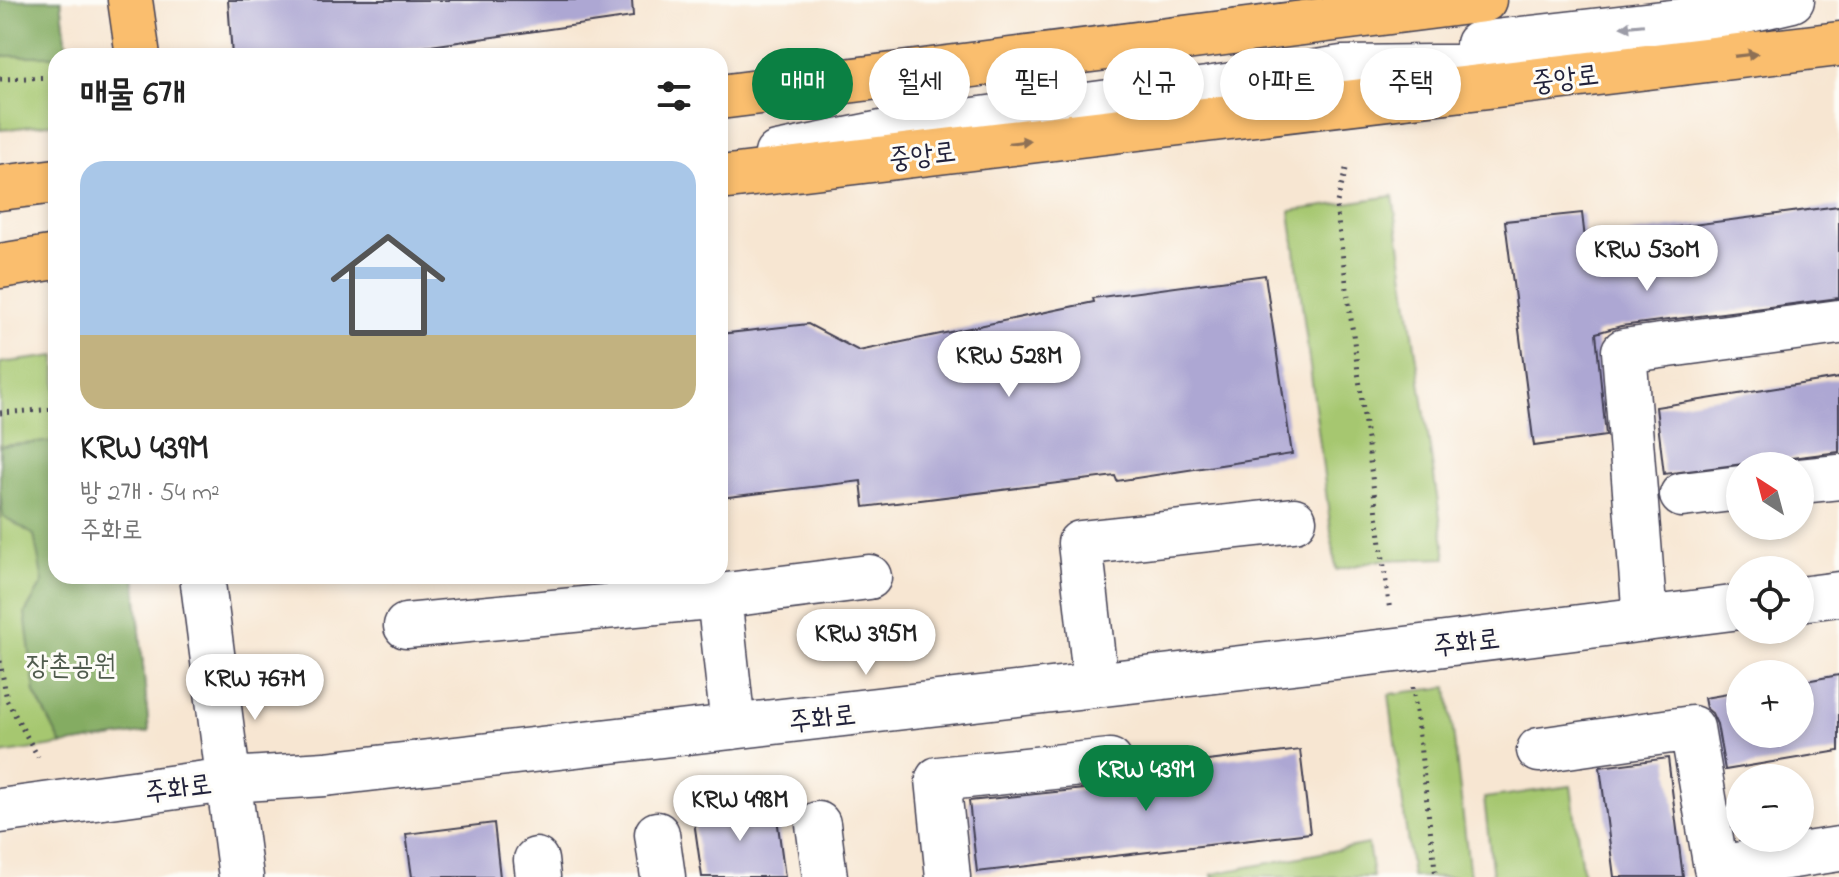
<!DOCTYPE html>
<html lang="ko">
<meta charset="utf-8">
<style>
:root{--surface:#fff;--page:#f6f6f6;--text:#222;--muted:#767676;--line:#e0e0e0;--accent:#0b8043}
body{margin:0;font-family:"Indie Flower","Poor Story",sans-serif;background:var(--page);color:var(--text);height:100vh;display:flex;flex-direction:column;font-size:30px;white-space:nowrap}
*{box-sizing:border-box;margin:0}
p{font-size:26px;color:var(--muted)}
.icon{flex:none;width:44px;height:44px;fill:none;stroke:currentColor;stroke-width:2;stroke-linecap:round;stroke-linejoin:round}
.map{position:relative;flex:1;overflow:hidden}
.drawer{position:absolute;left:48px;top:48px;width:680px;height:536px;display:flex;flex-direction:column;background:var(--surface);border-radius:24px;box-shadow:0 4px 12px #0003}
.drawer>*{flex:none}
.guide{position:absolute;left:752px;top:48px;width:760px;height:72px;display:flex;gap:16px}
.needle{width:52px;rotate:324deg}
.tools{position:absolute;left:1726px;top:452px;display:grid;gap:16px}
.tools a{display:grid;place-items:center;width:88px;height:88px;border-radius:50%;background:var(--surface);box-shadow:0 4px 12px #0003;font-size:40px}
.price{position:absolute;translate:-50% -68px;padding:0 18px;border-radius:28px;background:#fff;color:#222;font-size:26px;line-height:52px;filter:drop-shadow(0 2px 4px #0008)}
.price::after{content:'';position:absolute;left:50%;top:48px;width:24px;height:18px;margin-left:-12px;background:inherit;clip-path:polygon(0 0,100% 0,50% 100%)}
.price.selected{background:var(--accent);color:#fff}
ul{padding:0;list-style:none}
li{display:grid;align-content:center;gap:16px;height:424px;padding:0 32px}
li+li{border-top:2px solid var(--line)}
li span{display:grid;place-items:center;height:248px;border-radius:24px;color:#555}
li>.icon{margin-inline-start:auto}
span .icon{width:144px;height:144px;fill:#fffc;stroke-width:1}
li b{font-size:34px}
h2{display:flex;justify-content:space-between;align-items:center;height:96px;padding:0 32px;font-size:34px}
.chip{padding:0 28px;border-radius:36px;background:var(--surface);box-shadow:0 4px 12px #0003;font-size:28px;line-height:72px}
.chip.selected{background:var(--accent);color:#fff}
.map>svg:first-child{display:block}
.green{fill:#a6c770;stroke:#647456;stroke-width:2}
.forest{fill:#84ac62;stroke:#53674e;stroke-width:2}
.building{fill:#ada7d3}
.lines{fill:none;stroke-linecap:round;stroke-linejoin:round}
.minor-casing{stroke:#423f52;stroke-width:47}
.major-casing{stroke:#423f52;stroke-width:47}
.path{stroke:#423f52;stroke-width:5;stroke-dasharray:2 6;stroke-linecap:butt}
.minor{stroke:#fff;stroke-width:44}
.major{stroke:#fabe6e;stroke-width:44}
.oneway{fill:#9c9ca7}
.oneway2{fill:#8e7054}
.labels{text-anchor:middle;stroke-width:6;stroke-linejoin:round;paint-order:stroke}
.street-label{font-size:28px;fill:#22223b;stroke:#fdfcf7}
.park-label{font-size:28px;fill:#505c4e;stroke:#fdfcf7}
</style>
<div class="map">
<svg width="1839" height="877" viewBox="0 0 1839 877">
<rect width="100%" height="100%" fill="#fdfcf7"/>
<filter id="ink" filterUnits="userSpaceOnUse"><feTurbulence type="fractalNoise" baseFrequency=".0125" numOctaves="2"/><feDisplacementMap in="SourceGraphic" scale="16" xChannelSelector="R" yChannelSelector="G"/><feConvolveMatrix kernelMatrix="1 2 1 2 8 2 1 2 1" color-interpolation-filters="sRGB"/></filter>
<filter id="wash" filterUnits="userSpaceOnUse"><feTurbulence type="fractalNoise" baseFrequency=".006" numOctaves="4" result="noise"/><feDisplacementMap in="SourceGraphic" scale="32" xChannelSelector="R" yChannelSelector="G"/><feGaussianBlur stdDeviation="1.8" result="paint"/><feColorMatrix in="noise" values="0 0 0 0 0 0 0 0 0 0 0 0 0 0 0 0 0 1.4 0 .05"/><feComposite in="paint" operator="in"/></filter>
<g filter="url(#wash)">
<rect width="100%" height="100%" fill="#f7e6d2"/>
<path class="green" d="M0 0H61L68 56H56V123L0 130Z
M1393 196 1446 558 1381 560 1336 570 1290 211Z
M56 356V576H135L149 732 0 754V363Z
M1448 687 1470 877H1412L1389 694Z
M1571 786 1583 877H1493L1484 798Z
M1368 844 1373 877H1212V874Z"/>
<path class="forest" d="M0 0H61L68 56H0Z
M56 441V576H135L149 732 62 745 35 693 25 613 43 582 34 535 3 516 0 492V446Z"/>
<g id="blocks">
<path class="building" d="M228 0H632L633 17 361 56H232Z
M1839 206V298L1621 326 1596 333 1606 436 1534 446 1505 221 1582 213 1585 239Z
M1265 275 1292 454 1117 481 1115 476 864 507 861 481 720 498V334L808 324 859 351 1094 302 1093 298Z
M1839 378V452L1664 474 1656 407Z
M1839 675V751L1725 770 1717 724 1712 713 1706 708 1704 698 1740 692V734H1800V682Z
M1300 750 1310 833 977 872 969 801 1113 786 1125 781 1133 770Z
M1668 758 1683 877H1614L1600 767Z
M775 803 785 877H702L693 814Z
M494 823 500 877H412L406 834Z"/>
</g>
</g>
<g filter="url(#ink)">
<use href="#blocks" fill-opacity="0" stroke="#423f52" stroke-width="2"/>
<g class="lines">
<g class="minor-casing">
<path id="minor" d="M1478 44 1724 16 1792 0
M777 154 891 131 1207 89 1342 68 1526 66
M1800 481 1839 477
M1682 495 1740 488
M202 576 241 877
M719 596 733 727
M1800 599 1839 594
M1645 619 1624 351 1839 322
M406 626 719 596 869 577
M1096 685 1080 543 1294 520
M1539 750 1692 728 1716 868 1839 849
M0 811 228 780 325 774 1405 649 1740 607
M818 824 825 877
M657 834 663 877
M536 860 538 877
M948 877 938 779 1110 761"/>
</g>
<g class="major-casing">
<path id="major" d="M130 0 138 56
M720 97 1484 0
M720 178 1839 44
M0 188 56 181
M0 266 56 257"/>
</g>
<path class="path" d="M0 79 56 77
M1346 169 1336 206 1390 612
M0 413 56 409
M0 661 7 700 38 757
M1413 687 1436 877"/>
<use href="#minor" class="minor"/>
<use href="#major" class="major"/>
</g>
<defs><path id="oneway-solid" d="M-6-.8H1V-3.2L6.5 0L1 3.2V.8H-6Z" transform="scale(2)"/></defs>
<use class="oneway" href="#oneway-solid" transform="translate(1632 26) rotate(174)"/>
<g class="oneway2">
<use href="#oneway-solid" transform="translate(1746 55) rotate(-7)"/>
<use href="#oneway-solid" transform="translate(1020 142) rotate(-7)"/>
</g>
</g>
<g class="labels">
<g class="street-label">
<text transform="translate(1565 77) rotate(-7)" y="10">중앙로</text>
<text transform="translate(922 154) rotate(-7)" y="10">중앙로</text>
<text transform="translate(1466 641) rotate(-7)" y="10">주화로</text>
<text transform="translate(822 717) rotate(-7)" y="10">주화로</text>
<text transform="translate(178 787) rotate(-8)" y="10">주화로</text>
</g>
<g class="park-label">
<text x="71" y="674">장촌공원</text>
</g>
</g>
</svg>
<div class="tools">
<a><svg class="needle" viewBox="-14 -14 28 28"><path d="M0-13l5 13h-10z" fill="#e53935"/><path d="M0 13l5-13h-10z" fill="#767676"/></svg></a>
<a><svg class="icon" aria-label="locate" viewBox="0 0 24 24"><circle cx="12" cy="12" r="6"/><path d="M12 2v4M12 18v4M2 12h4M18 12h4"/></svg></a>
<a>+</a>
<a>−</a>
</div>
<b class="price" style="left:1647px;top:293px">KRW 530M</b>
<b class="price" style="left:1009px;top:399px">KRW 528M</b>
<b class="price" style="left:866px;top:677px">KRW 395M</b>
<b class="price" style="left:255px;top:722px">KRW 767M</b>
<b class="price selected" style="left:1146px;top:813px">KRW 439M</b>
<b class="price" style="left:740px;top:843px">KRW 498M</b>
<div class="guide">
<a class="chip selected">매매</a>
<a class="chip">월세</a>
<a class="chip">필터</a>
<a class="chip">신규</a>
<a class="chip">아파트</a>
<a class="chip">주택</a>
</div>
<section class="drawer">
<h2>매물 6개<svg class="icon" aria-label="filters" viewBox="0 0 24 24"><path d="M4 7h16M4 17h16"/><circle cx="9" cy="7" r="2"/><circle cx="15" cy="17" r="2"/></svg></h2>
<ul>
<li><span style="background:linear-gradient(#a9c7e8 70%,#c2b280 0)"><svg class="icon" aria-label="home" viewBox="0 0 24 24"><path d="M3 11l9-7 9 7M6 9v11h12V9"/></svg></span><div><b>KRW 439M</b><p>방 2개 · 54 m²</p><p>주화로</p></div></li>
</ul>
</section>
</div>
